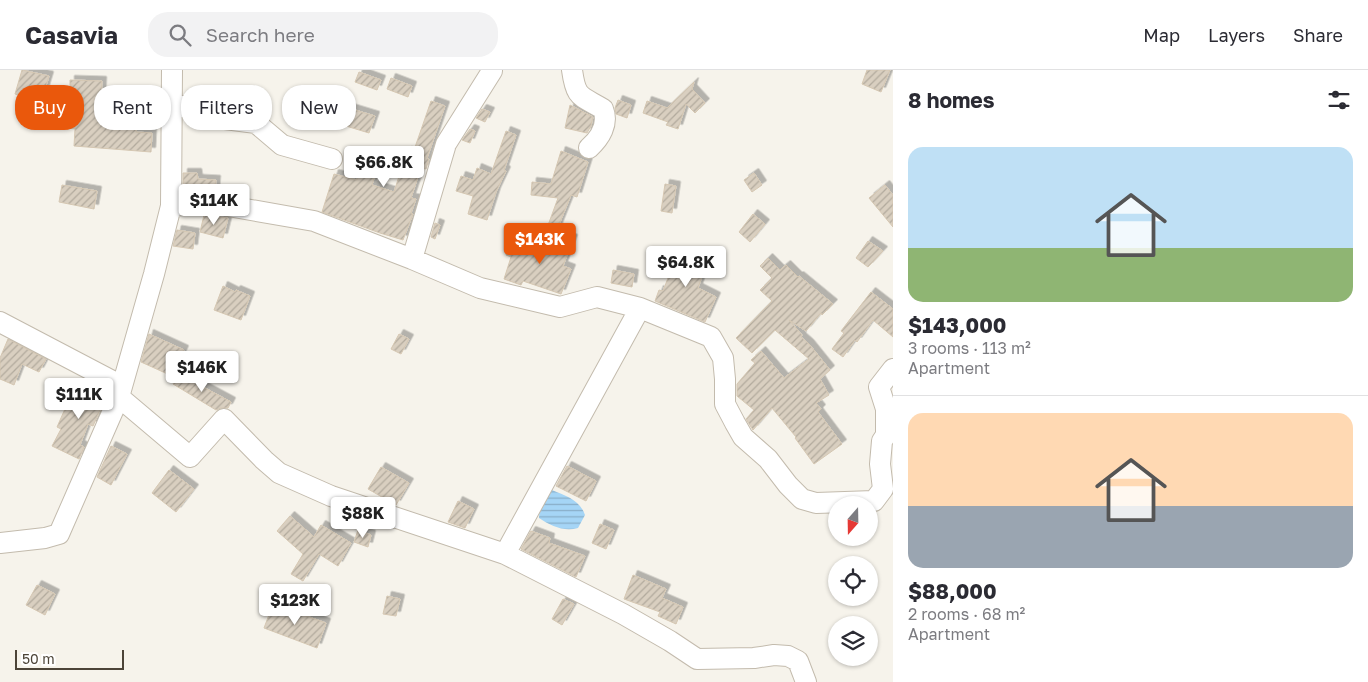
<!DOCTYPE html>
<meta charset="utf-8">
<style>
:root{--surface:#fff;--page:#f2f2f3;--text:#2b2b33;--muted:#7c7c81;--line:#e1e1e2;--accent:#ea580c}
body{margin:0;font-family:"Golos Text",sans-serif;background:var(--page);color:var(--text);height:100vh;display:flex;flex-direction:column;font-size:19px;white-space:nowrap}
*{box-sizing:border-box;margin:0}
p{font-size:16px;color:var(--muted)}
.icon{flex:none;width:28px;height:28px;fill:none;stroke:currentColor;stroke-width:2;stroke-linecap:round;stroke-linejoin:round}
.map{position:relative;flex:1;overflow:hidden}
.side{display:flex;flex-direction:column;background:var(--surface);width:475px}
.side>*{flex:none}
.top-card{position:absolute;left:15px;top:15px;width:475px;height:45px;display:flex;gap:10px}
.needle{width:32px;rotate:200deg}
.fabs{position:absolute;left:828px;top:426px;display:grid;gap:10px}
.fabs a{display:grid;place-items:center;width:50px;height:50px;border-radius:50%;background:var(--surface);box-shadow:0 1px 4px #0004;font-size:25px}
.scale{position:absolute;left:15px;bottom:12px;width:109px;box-sizing:border-box;padding-left:5px;border:2px solid #4c4438;border-top:0;font-size:14px;line-height:18px;white-space:nowrap;color:#4c4438;-webkit-text-stroke:4px #fff;paint-order:stroke}
.price{position:absolute;translate:-50% -42px;padding:0 11px;border-radius:5px;background:#fff;color:#222;font-size:16px;line-height:32px;filter:drop-shadow(0 1px 2px #0008)}
.price::after{content:'';position:absolute;left:50%;top:30px;width:15px;height:11px;margin-left:-8px;background:inherit;clip-path:polygon(0 0,100% 0,50% 100%)}
.price.selected{background:var(--accent);color:#fff}
ul{padding:0;list-style:none}
li{display:grid;align-content:center;gap:10px;height:265px;padding:0 15px}
li+li{border-top:1px solid var(--line)}
li span{display:grid;place-items:center;height:155px;border-radius:15px;color:#555}
li>.icon{margin-inline-start:auto}
span .icon{width:90px;height:90px;fill:#fffc;stroke-width:1}
li b{font-size:21px}
h2{display:flex;justify-content:space-between;align-items:center;height:60px;padding:0 15px;font-size:21px}
.pill{padding:0 18px;border-radius:20px;background:var(--surface);box-shadow:0 1px 4px #0004;font-size:18px;line-height:45px}
.pill.selected{background:var(--accent);color:#fff}
header{display:flex;align-items:center;gap:30px;box-sizing:border-box;height:70px;padding:0 25px;background:var(--surface);border-bottom:1px solid var(--line)}
header strong{font-size:24px}
nav{display:flex;gap:28px;margin-inline-start:auto;font-size:18px}
.search{width:350px;height:45px;background:var(--page);display:flex;align-items:center;gap:12px;box-sizing:border-box;padding:0 18px;border-radius:20px;color:var(--muted);font-size:19px}
main{display:flex;flex:1;min-height:0}
.map>svg:first-child{display:block}
.water{fill:url(#water-rules)}
.building{fill:url(#building-hatch);stroke:#d5c7b2;filter:url(#shadow)}
.lines{fill:none;stroke-linecap:round;stroke-linejoin:round}
.minor-casing{stroke:#c3bbad;stroke-width:22}
.minor{stroke:#fff;stroke-width:20}
</style>
<header>
<strong>Casavia</strong>
<div class="search"><svg class="icon" aria-label="search" viewBox="0 0 24 24"><circle cx="10" cy="10" r="6"/><path d="M15 15l6 6"/></svg>Search here</div>
<nav><a>Map</a><a>Layers</a><a>Share</a></nav>
</header>
<main>
<div class="map">
<svg width="893" height="612" viewBox="0 0 893 612">
<defs>
<pattern id="water-rules" width="6" height="5" patternUnits="userSpaceOnUse" patternTransform="scale(1.25)"><rect width="6" height="5" fill="#a5d5f6"/><path d="M0 2.5h6" fill="none" stroke="#89aec8"/></pattern>
<pattern id="building-hatch" width="6" height="6" patternUnits="userSpaceOnUse" patternTransform="scale(1.25)"><rect width="6" height="6" fill="#d9cfc0"/><path d="M-1 1l2-2M0 6l6-6M5 7l2-2" fill="none" stroke="#b2aa9d"/></pattern>
<filter id="shadow"><feDropShadow dx="4.5" dy="-4.5" stdDeviation="0" flood-color="#0004"/></filter>
</defs>
<rect width="100%" height="100%" fill="#f6f3eb"/>
<path class="water" d="M552 420C566 426 580 430 585 445L578 458C564 462 551 456 539 448L540 434 543 422Z"/>
<path class="building" d="M22 0 49 6 41 32 15 24Z
M867 0H890L881 22 862 14Z
M359 2 381 10 377 20 355 12Z
M391 8 412 16 408 27 387 19Z
M70 10 102 11 101 34 138 37 136 62 152 63 151 82 74 76 75 59 47 55 49 35 70 37Z
M694 12 692 19 705 33 695 43 686 34 678 59 666 55 668 52 643 43 647 31 667 38Z
M618 30 631 35 627 48 616 44 615 38Z
M431 31 445 36 427 88 429 89 426 99 421 98 411 128 416 129 411 143 413 144 403 170 380 163 322 142 334 104 357 110 364 87 379 93 372 115 394 122 407 81 413 83Z
M570 35 593 47 591 56 587 63 565 58Z
M342 36 375 46 369 63 336 53Z
M482 39 490 42 485 52 476 48Z
M470 59 475 61 470 73 462 70Z
M506 61 516 65 504 100 506 101 496 122 487 150 468 144 473 126 456 121 461 106 473 110 477 98 491 104Z
M561 81 588 92 577 127 571 125 556 162 547 158 558 128 531 125 532 112 551 114Z
M183 103H197L198 109 216 110 215 122H183Z
M754 103 762 115 752 122 744 110Z
M665 114 676 116 672 143 661 141Z
M62 115 97 121 94 139 59 132Z
M885 115 893 125V157L869 128Z
M753 144 765 154 750 172 739 162Z
M204 145 228 148 223 168 200 162Z
M435 153 440 155 435 169 431 167Z
M177 160 195 163 193 179 173 176Z
M557 163 573 169 563 196 571 199 561 224 523 211 521 215 504 209 511 187 506 185 511 170 549 185Z
M868 171 883 181 868 197 856 188Z
M667 184H686V188L706 195 698 218 716 227 705 252 655 231 659 220 663 221 668 208Z
M768 188 780 200 786 195 798 207 799 206 833 234 822 245 821 243 806 261 789 250 802 265 801 267 809 274 830 300 820 309 829 325 816 333 821 339 818 342 842 374 814 394 795 368 796 367 772 338 753 360 746 349 754 340 737 326V314L755 293 751 290 761 281 784 308 809 289 775 260 752 283 736 268 772 231 760 220 772 208 760 196Z
M613 200 634 204 632 217 611 213Z
M223 216 235 222 236 220 250 226 241 250 214 240Z
M871 222 893 239V267L873 250 857 272 855 270 843 287 832 279 844 263 841 261Z
M149 264 184 280 172 306 141 292Z
M399 264 409 269 401 284 391 279Z
M8 269 46 289 39 302 22 294 14 315 0 309V288Z
M179 304 231 332 228 338H221L216 340 173 314Z
M90 313 108 322 93 356 88 354 80 375 84 377 79 389 52 376 61 359 57 357 72 323 83 328Z
M111 376 127 384 111 415 97 407Z
M567 396 596 411 586 431 556 416Z
M381 397 409 413 396 435 368 419Z
M169 400 194 419 176 442 152 423Z
M458 431 474 439 465 458 448 452Z
M290 446 314 467 321 455 351 473 338 496 319 484 303 511 291 504 303 484 277 461Z
M600 454 614 460 606 479 592 473Z
M358 460 371 465 368 477 354 472Z
M531 461 550 468 549 473 585 486 576 507 521 479Z
M633 505 666 519 662 528 683 537 676 554 658 546 660 542 624 529Z
M37 515 55 524 45 545 26 535Z
M387 526 400 529 396 546 383 544Z
M563 529 574 534 562 555 552 549Z
M273 534 326 553 317 578 264 558Z"/>
<g class="lines">
<g class="minor-casing">
<path id="minor" d="M491 0 492 1 446 74 412 189 480 218 560 237 597 227 640 238 711 267 723 288 725 309V334L735 353 743 367 768 389 788 415 802 429 816 433 874 431 883 419 880 394 882 371 886 365V339L879 317 893 299
M572 0C576 29 580 25 603 39 609 54 600 68 589 78
M173 33 225 49 256 53 282 75 332 89
M171 136 211 133 314 151 412 189
M0 252 122 316
M119 327 190 387 224 349 264 390 279 403 331 426 505 484 623 544 670 571 697 589 754 588 774 585 788 586 798 591 806 612
M0 473 45 468 59 464 119 327 154 204 171 136 172 0
M505 484 640 238"/>
</g>
<use href="#minor" class="minor"/>
</g>
</svg>
<div class="fabs">
<a><svg class="needle" viewBox="-14 -14 28 28"><path d="M0-13l5 13h-10z" fill="#e53935"/><path d="M0 13l5-13h-10z" fill="#7c7c81"/></svg></a>
<a><svg class="icon" aria-label="locate" viewBox="0 0 24 24"><circle cx="12" cy="12" r="6"/><path d="M12 2v4M12 18v4M2 12h4M18 12h4"/></svg></a>
<a><svg class="icon" aria-label="layers" viewBox="0 0 24 24"><path d="M12 4l9 5-9 5-9-5zM3 14l9 5 9-5"/></svg></a>
</div>
<div class="scale">50 m</div>
<b class="price" style="left:384px;top:118px">$66.8K</b>
<b class="price" style="left:214px;top:156px">$114K</b>
<b class="price selected" style="left:540px;top:195px">$143K</b>
<b class="price" style="left:686px;top:218px">$64.8K</b>
<b class="price" style="left:202px;top:323px">$146K</b>
<b class="price" style="left:79px;top:350px">$111K</b>
<b class="price" style="left:363px;top:469px">$88K</b>
<b class="price" style="left:295px;top:556px">$123K</b>
<div class="top-card">
<a class="pill selected">Buy</a>
<a class="pill">Rent</a>
<a class="pill">Filters</a>
<a class="pill">New</a>
</div>
</div>
<section class="side">
<h2>8 homes<svg class="icon" aria-label="filters" viewBox="0 0 24 24"><path d="M4 7h16M4 17h16"/><circle cx="9" cy="7" r="2"/><circle cx="15" cy="17" r="2"/></svg></h2>
<ul>
<li><span style="background:linear-gradient(#bfe0f5 65%,#8fb573 0)"><svg class="icon" aria-label="home" viewBox="0 0 24 24"><path d="M3 11l9-7 9 7M6 9v11h12V9"/></svg></span><div><b>$143,000</b><p>3 rooms · 113 m²</p><p>Apartment</p></div></li>
<li><span style="background:linear-gradient(#ffd9b3 60%,#9aa5b1 0)"><svg class="icon" aria-label="home" viewBox="0 0 24 24"><path d="M3 11l9-7 9 7M6 9v11h12V9"/></svg></span><div><b>$88,000</b><p>2 rooms · 68 m²</p><p>Apartment</p></div></li>
</ul>
</section>
</main>
